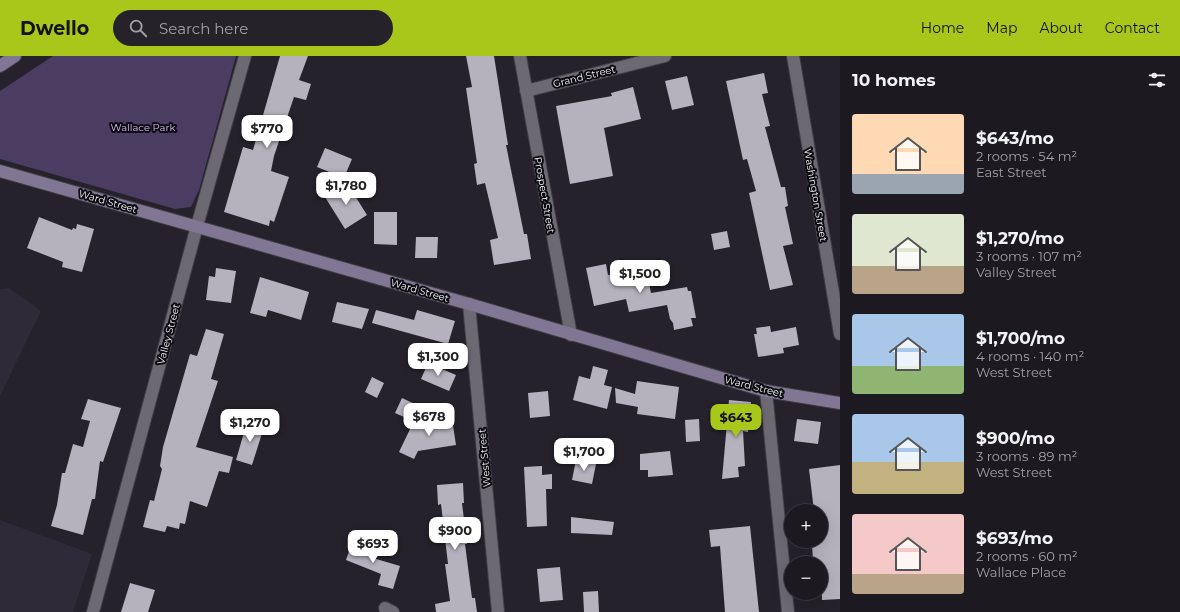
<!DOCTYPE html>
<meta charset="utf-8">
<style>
:root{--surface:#1c1a20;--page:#252329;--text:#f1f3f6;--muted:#a0a1a5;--line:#3a383e;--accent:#a9c71b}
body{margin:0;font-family:Montserrat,sans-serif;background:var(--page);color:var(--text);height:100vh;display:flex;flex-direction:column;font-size:15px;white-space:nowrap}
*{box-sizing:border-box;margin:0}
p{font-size:13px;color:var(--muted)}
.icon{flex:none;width:22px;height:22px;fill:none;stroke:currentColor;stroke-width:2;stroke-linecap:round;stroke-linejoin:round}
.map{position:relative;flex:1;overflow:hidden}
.details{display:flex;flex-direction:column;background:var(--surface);width:340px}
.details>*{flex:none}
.controls{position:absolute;left:784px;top:448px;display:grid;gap:8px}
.controls a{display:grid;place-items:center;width:44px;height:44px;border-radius:50%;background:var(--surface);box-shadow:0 4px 16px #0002,0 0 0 1px var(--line);font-size:20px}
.price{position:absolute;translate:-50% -34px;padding:0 9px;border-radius:8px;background:#fff;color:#222;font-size:13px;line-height:26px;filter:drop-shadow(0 1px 2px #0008)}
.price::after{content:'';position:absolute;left:50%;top:24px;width:12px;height:9px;margin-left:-6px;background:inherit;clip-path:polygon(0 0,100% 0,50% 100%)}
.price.active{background:var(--accent);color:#111}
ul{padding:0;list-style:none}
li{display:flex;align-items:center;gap:12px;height:100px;padding:0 12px}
li span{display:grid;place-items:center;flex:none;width:112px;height:80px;border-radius:4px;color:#555}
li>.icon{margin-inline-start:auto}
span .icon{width:48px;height:48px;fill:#fffc;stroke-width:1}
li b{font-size:17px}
h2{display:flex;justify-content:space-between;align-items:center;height:48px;padding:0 12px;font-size:17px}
header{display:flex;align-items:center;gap:24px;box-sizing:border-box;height:56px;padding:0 20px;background:var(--accent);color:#111}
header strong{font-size:19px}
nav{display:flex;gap:22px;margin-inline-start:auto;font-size:14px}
.search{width:280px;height:36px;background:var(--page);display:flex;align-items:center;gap:10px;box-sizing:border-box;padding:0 14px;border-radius:22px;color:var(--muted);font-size:15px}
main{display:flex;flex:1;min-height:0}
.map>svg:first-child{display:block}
.built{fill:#2e2a38}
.green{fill:#4a3d61}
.building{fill:#b5b1bd}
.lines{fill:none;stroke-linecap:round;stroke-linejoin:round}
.street-casing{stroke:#403d45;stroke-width:14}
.secondary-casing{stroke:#403d45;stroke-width:14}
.street{stroke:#6c6973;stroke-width:12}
.secondary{stroke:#817794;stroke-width:12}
.labels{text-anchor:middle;stroke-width:4;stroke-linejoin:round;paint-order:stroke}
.street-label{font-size:10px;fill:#f1f0f6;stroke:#0d0c10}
.park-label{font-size:10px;fill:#d3befb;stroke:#0d0c10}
</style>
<header>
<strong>Dwello</strong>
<div class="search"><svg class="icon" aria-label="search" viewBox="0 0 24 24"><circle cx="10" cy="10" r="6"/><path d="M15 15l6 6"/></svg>Search here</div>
<nav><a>Home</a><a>Map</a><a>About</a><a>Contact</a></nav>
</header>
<main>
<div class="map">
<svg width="840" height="556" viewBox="0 0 840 556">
<rect width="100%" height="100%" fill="#25222b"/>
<path class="built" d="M9 232 41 255 0 340V233Z
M0 464 92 498 73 556H0Z"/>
<path class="green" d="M53 0H236L199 134 191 151 175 153 0 103V35Z"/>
<path class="building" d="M280 0H308L299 24 311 28 306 44 294 41 274 100 271 115 289 121 274 166 270 164 269 170 224 156 243 91 253 94Z
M466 0H494L508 89H506L524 178H527L531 203 494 209 490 184 498 182 485 127 477 129 474 108 477 107 466 32 472 31Z
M764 17 768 37 762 38 770 70 765 71 781 131H785L788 150 785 151 793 188 783 190 793 229 770 234 749 137 756 135 747 103 743 104 726 25Z
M687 20 694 49 672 54 665 25Z
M633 31 641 63 604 72 613 120 570 128 556 50 612 40 611 37Z
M325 92 352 103 344 122 317 111Z
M347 127 367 159 345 173 325 141Z
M374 156H397V189L374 188Z
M39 161 72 174 73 172 76 173 77 168 94 173 82 216 62 211 63 206 27 192Z
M727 175 730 191 714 194 711 178Z
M416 181H438L437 202H415Z
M606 208 608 219 646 212 651 237 687 231 688 235H691L696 262H691L693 270 674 274 673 267 670 263 667 249 629 256 626 243 594 250 586 212Z
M216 212 236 215 231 247 206 244 209 220 215 221Z
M260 221 309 236 301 264 268 254 266 261 250 257Z
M337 246 369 253 362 273 332 266Z
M376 254 414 264 417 254 455 265 448 288 372 267Z
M770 270 771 276 796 271 799 289 783 292 784 297 758 301 754 278H757L756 272Z
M206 273 224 278 211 323 218 325 196 391 233 401 229 417 219 415 207 451 190 445 185 468 180 467 179 473 167 470 165 476 143 471 150 444 154 445 162 413 160 410 163 391 190 298 197 300Z
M428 307 456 319 449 335 421 323Z
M593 310 608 314 604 329 612 331 607 353 573 344 579 320 590 323Z
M372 321 384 327 377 342 365 336Z
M637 325 679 331 675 363 637 358 638 351 616 347 615 332 635 338Z
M548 335 550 360 530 362 528 337Z
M402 342 419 350 413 365 395 357Z
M88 343 121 352 103 406 100 405 95 443H92L83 479 51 470 57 449 62 417H65L73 388 83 391 90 365 81 363Z
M729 344 751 346 748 376 743 375 745 410 738 411 739 421 722 423Z
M452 363 456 389 418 395 414 403 399 396 412 369Z
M699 363 700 385 686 386 685 364Z
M797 363 821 366 818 388 794 385Z
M247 366 264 371 252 409 236 404Z
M670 395 673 419 648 421V414H640V398Z
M576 404 596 408 592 428 572 424Z
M840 409V543L822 544 821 507 813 505 812 488 821 485V455H814L809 413Z
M542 410V419L552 418V433H546L547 470 527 471 524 411Z
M463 427 464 447H462L467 488H465L472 542H475L477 556H436L435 548 450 545 445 508H448L441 448 438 449 437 429Z
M571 461 614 466 612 479 571 477Z
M750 470 759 556H725L720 490 711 491 709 474Z
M353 484 376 493 373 502 400 510 393 533 378 529 381 518 346 504Z
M560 511 563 544 540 546 537 513Z
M130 527 155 534 148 556H121Z
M598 535 599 556H584L583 536Z"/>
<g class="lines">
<g class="street-casing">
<path id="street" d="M520 0 571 279
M793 0 840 278
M526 35 665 0
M469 248 498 556
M766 335 788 556
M385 552 393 556
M93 556 197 170 245 0"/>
</g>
<g class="secondary-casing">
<path id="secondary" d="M0 10 15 0
M0 115 469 248 766 335 840 347"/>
</g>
<use href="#street" class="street"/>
<use href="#secondary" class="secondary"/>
</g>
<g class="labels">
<g class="street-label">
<text transform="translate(584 20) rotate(-14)" y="4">Grand Street</text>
<text transform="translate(545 139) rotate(80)" y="4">Prospect Street</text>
<text transform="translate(816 139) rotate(80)" y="4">Washington Street</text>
<text transform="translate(108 145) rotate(16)" y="4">Ward Street</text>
<text transform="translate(420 234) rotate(16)" y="4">Ward Street</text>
<text transform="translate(168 278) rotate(-75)" y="4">Valley Street</text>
<text transform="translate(754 330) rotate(14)" y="4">Ward Street</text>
<text transform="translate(484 402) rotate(-95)" y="4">West Street</text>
</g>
<g class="park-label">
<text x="143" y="75">Wallace Park</text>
</g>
</g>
</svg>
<div class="controls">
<a>+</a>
<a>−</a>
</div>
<b class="price" style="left:267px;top:93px">$770</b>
<b class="price" style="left:346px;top:150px">$1,780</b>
<b class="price" style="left:640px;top:238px">$1,500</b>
<b class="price" style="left:438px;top:321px">$1,300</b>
<b class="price" style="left:429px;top:381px">$678</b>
<b class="price active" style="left:736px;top:382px">$643</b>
<b class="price" style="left:250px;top:387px">$1,270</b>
<b class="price" style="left:584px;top:416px">$1,700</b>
<b class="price" style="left:455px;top:495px">$900</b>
<b class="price" style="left:373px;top:508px">$693</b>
</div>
<section class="details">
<h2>10 homes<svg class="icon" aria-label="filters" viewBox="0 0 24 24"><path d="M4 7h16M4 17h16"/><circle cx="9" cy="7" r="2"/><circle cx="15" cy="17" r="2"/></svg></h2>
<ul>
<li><span style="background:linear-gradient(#ffd9b3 75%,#9aa5b1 0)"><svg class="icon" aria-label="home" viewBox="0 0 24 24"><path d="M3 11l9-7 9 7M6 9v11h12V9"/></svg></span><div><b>$643/mo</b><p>2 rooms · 54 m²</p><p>East Street</p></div></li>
<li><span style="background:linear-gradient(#dfe7d0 65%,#b9a48a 0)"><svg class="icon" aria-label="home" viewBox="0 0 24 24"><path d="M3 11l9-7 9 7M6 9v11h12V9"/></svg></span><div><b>$1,270/mo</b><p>3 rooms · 107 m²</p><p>Valley Street</p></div></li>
<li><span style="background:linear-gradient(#a9c7e8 65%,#8fb573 0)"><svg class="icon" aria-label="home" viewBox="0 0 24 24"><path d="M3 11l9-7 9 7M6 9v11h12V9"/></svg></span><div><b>$1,700/mo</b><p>4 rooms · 140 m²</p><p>West Street</p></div></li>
<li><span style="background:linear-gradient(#a9c7e8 60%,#c2b280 0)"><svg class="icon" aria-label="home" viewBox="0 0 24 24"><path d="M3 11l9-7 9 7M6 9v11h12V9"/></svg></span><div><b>$900/mo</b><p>3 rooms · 89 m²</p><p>West Street</p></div></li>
<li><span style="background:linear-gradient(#f6c9c9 75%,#b9a48a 0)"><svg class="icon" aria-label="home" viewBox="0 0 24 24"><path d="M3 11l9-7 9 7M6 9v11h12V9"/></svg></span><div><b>$693/mo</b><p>2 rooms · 60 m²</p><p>Wallace Place</p></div></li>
</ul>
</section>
</main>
